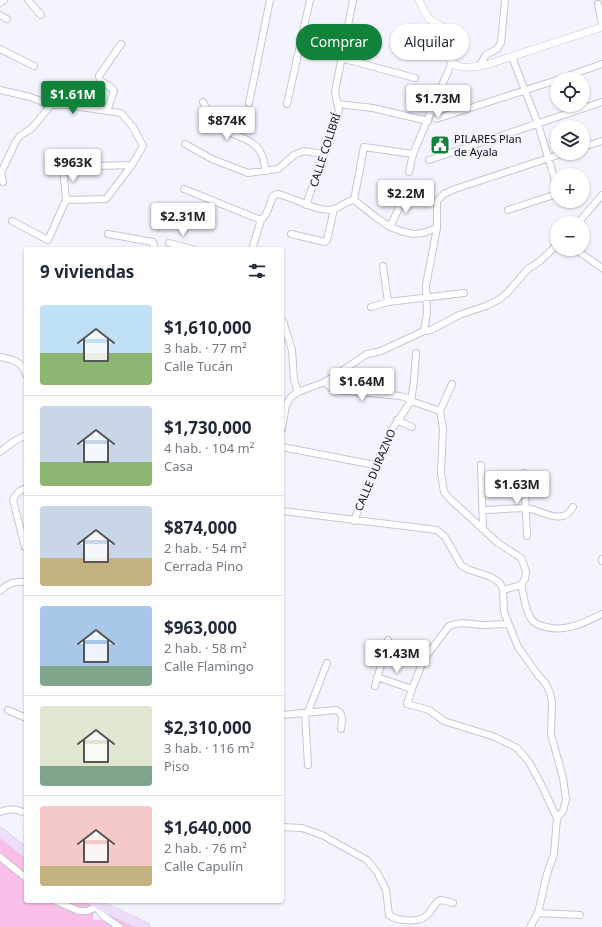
<!DOCTYPE html>
<html lang="es">
<meta charset="utf-8">
<style>
:root{--surface:#fff;--page:#f6f6f7;--text:#1f2937;--muted:#747a83;--line:#e0e1e3;--accent:#118239}
body{margin:0;font-family:"Noto Sans",sans-serif;background:var(--page);color:var(--text);height:100vh;display:flex;flex-direction:column;font-size:15px;white-space:nowrap}
*{box-sizing:border-box;margin:0}
p{font-size:13px;color:var(--muted)}
.icon{flex:none;width:22px;height:22px;fill:none;stroke:currentColor;stroke-width:2;stroke-linecap:round;stroke-linejoin:round}
.map{position:relative;flex:1;overflow:hidden}
.sheet{position:absolute;left:24px;top:247px;width:260px;height:656px;display:flex;flex-direction:column;background:var(--surface);border-radius:4px;box-shadow:0 1px 3px #0004}
.sheet>*{flex:none}
.hud{position:absolute;left:296px;top:24px;width:246px;height:36px;display:flex;gap:8px}
.tools{position:absolute;left:550px;top:72px;display:grid;gap:8px}
.tools a{display:grid;place-items:center;width:40px;height:40px;border-radius:50%;background:var(--surface);box-shadow:0 1px 3px #0004;font-size:20px}
.price{position:absolute;translate:-50% -34px;padding:0 9px;border-radius:4px;background:#fff;color:#222;font-size:13px;line-height:26px;filter:drop-shadow(0 1px 2px #0008)}
.price::after{content:'';position:absolute;left:50%;top:24px;width:12px;height:9px;margin-left:-6px;background:inherit;clip-path:polygon(0 0,100% 0,50% 100%)}
.price.selected{background:var(--accent);color:#fff}
ul{padding:0;list-style:none}
li{display:flex;align-items:center;gap:12px;height:100px;padding:0 16px}
li+li{border-top:1px solid var(--line)}
li span{display:grid;place-items:center;flex:none;width:112px;height:80px;border-radius:4px;color:#555}
li>.icon{margin-inline-start:auto}
span .icon{width:48px;height:48px;fill:#fffc;stroke-width:1}
li b{font-size:17px}
h2{display:flex;justify-content:space-between;align-items:center;height:48px;padding:0 16px;font-size:17px}
.tag{padding:0 14px;border-radius:18px;background:var(--surface);box-shadow:0 1px 3px #0004;font-size:14px;line-height:36px}
.tag.selected{background:var(--accent);color:#fff}
.map>svg:first-child{display:block}
.green{fill:#fabfe8}
.lines{fill:none;stroke-linecap:round;stroke-linejoin:round}
.minor-casing{stroke:#c4c5dd;stroke-width:8}
.tertiary-casing{stroke:#c4c5dd;stroke-width:8}
.primary-casing{stroke:#d4d4d5;stroke-width:10}
.minor{stroke:#fff;stroke-width:6}
.tertiary{stroke:#fff;stroke-width:7}
.primary{stroke:#eedcfb;stroke-width:9}
.labels{text-anchor:middle;stroke-width:3.5;stroke-linejoin:round;paint-order:stroke}
.poi-label{font-size:11px;fill:#0f0f17;stroke:#f4f4fe;text-anchor:start}
.street-label{font-size:11px;fill:#0f0f17;stroke:#f4f4fe}
</style>
<div class="map">
<svg width="602" height="927" viewBox="0 0 602 927">
<rect width="100%" height="100%" fill="#f4f4fe"/>
<path class="green" d="M0 839H2L26 849V901H94C92 909 96 910 93 918L94 920 106 919 105 915C112 915 116 919 123 918L134 927H0Z"/>
<g class="lines">
<g class="minor-casing">
<path id="minor" d="M28 0 41 15
M0 3 4 0
M598 4 602 24
M0 15 7 19
M0 49 34 66
M512 57 538 124 557 187
M341 58 415 78
M479 66 486 55 497 49 501 43 505 0
M559 79 602 64
M0 90 30 97 51 105H67L121 113 133 127 143 146 132 165 106 199 66 200
M203 102C210 115 214 123 227 131 238 137 255 140 261 153 264 158 264 165 266 171
M249 103 270 0
M287 104 310 0
M338 104 373 108 428 121
M107 111 114 91 113 89 100 80 99 76 121 44
M436 119 557 80
M185 144 212 159 248 173 278 169 294 155 304 151 324 154
M583 147 602 141
M429 160 602 102
M409 172 413 154 452 62
M3 182 1 173 16 141 20 136 32 128 51 105
M184 189 261 220C268 215 270 203 273 196L277 194C292 196 319 214 334 209 342 207 345 201 354 200L377 218 390 227 401 231 413 234 423 233 437 228
M354 200 364 147 413 154
M306 205 339 111C338 104 336 99 335 92L353 0
M508 210 557 194
M12 221 48 240 66 200 63 167 132 165
M578 223 602 195
M390 227 398 210 403 194
M108 234 153 242 154 245V249
M291 234 325 242 327 240 334 209
M169 243 192 249
M252 249 261 220
M575 249 602 268
M383 266 388 302
M371 307 388 302 464 293
M283 321 292 350 294 380 298 392
M424 331 431 330 459 315 486 306 500 299 508 292 528 269 540 261 557 245
M0 357C12 359 23 362 26 374
M325 382 331 388 338 390 400 396 411 399
M452 384 440 411 443 429 441 473 444 492 449 498 498 543 521 558 524 565 526 572 525 579 521 585
M411 401 440 411
M397 420 412 427
M282 429 286 405 291 397 298 392 325 382 367 354 381 351 424 331 427 313 426 285 437 228V201L444 194 455 189 564 153
M282 447 375 465
M0 452 13 442 26 435
M481 465 483 528
M524 473 527 536
M26 488C19 491 16 493 13 500L25 547 26 546
M483 510C497 510 511 508 524 508 540 508 562 528 573 507
M282 511 437 530 445 537 461 565 467 569 491 577 500 583 503 590 504 612 518 647 538 675 546 684 550 693 552 703 551 734 563 778 566 799 563 811 557 818 554 854 547 874 538 913 530 927
M354 521 372 474 391 431 411 401 414 381 416 353
M602 559V561
M521 585C524 596 525 611 532 620 536 625 541 626 546 627 566 632 584 623 602 614
M503 590 521 585
M0 591C8 583 15 581 26 582
M508 624C499 624 490 625 482 625 470 624 460 621 449 626L424 659 412 689 407 704 429 710 444 721 495 737 517 748 529 762 540 782 557 818
M377 677 412 689
M375 686 388 640
M8 710 26 718
M308 712 327 663
M305 713 308 765
M282 715 336 710C344 713 342 721 341 729
M0 812C10 808 16 809 26 813
M282 827 302 828 322 835 367 860 377 872 386 890 389 915C397 921 418 923 426 916 431 912 433 906 438 901L442 900 453 903
M0 857 26 878
M56 901 79 911H87L97 907
M94 904 102 915 119 927
M538 913 580 915"/>
</g>
<g class="tertiary-casing">
<path id="tertiary" d="M419 0C422 7 426 16 432 21 437 24 442 25 445 30 449 35 447 42 447 48 447 73 472 68 489 64L602 27"/>
</g>
<g class="primary-casing">
<path id="primary" d="M0 832 26 853
M93 901 101 906 146 927"/>
</g>
<use href="#minor" class="minor"/>
<use href="#tertiary" class="tertiary"/>
<use href="#primary" class="primary"/>
</g>
<defs>
<g id="civic-square" transform="scale(1)"><rect x="-9" y="-9" width="18" height="18" rx="4" fill="#118239" stroke="#f4f4fe"/><path d="M-.6-6.5H3V-4.5H.6V-3L4-1V1h2V6H-6V1h2V-1L-.6-3ZM-1.2 2.5V6h2.4V2.5Z" fill="#fff"/></g>
</defs>
<g fill-rule="evenodd">
<use href="#civic-square" x="440" y="145"/>
</g>
<g class="labels">
<g class="poi-label">
<text x="454" y="143">PILARES Plan<tspan x="454" dy="13">de Ayala</tspan></text>
</g>
<g class="street-label">
<text transform="translate(325 150) rotate(-72)" y="4">CALLE COLIBRÍ</text>
<text transform="translate(375 470) rotate(-67)" y="4">CALLE DURAZNO</text>
</g>
</g>
</svg>
<div class="tools">
<a><svg class="icon" aria-label="locate" viewBox="0 0 24 24"><circle cx="12" cy="12" r="6"/><path d="M12 2v4M12 18v4M2 12h4M18 12h4"/></svg></a>
<a><svg class="icon" aria-label="layers" viewBox="0 0 24 24"><path d="M12 4l9 5-9 5-9-5zM3 14l9 5 9-5"/></svg></a>
<a>+</a>
<a>−</a>
</div>
<b class="price selected" style="left:73px;top:115px">$1.61M</b>
<b class="price" style="left:438px;top:119px">$1.73M</b>
<b class="price" style="left:227px;top:141px">$874K</b>
<b class="price" style="left:73px;top:183px">$963K</b>
<b class="price" style="left:406px;top:214px">$2.2M</b>
<b class="price" style="left:183px;top:237px">$2.31M</b>
<b class="price" style="left:362px;top:402px">$1.64M</b>
<b class="price" style="left:517px;top:505px">$1.63M</b>
<b class="price" style="left:397px;top:674px">$1.43M</b>
<div class="hud">
<a class="tag selected">Comprar</a>
<a class="tag">Alquilar</a>
</div>
<section class="sheet">
<h2>9 viviendas<svg class="icon" aria-label="filters" viewBox="0 0 24 24"><path d="M4 7h16M4 17h16"/><circle cx="9" cy="7" r="2"/><circle cx="15" cy="17" r="2"/></svg></h2>
<ul>
<li><span style="background:linear-gradient(#bfe0f5 60%,#8fb573 0)"><svg class="icon" aria-label="home" viewBox="0 0 24 24"><path d="M3 11l9-7 9 7M6 9v11h12V9"/></svg></span><div><b>$1,610,000</b><p>3 hab. · 77 m²</p><p>Calle Tucán</p></div></li>
<li><span style="background:linear-gradient(#c9d6e8 70%,#8fb573 0)"><svg class="icon" aria-label="home" viewBox="0 0 24 24"><path d="M3 11l9-7 9 7M6 9v11h12V9"/></svg></span><div><b>$1,730,000</b><p>4 hab. · 104 m²</p><p>Casa</p></div></li>
<li><span style="background:linear-gradient(#c9d6e8 65%,#c2b280 0)"><svg class="icon" aria-label="home" viewBox="0 0 24 24"><path d="M3 11l9-7 9 7M6 9v11h12V9"/></svg></span><div><b>$874,000</b><p>2 hab. · 54 m²</p><p>Cerrada Pino</p></div></li>
<li><span style="background:linear-gradient(#a9c7e8 75%,#7fa58c 0)"><svg class="icon" aria-label="home" viewBox="0 0 24 24"><path d="M3 11l9-7 9 7M6 9v11h12V9"/></svg></span><div><b>$963,000</b><p>2 hab. · 58 m²</p><p>Calle Flamingo</p></div></li>
<li><span style="background:linear-gradient(#dfe7d0 75%,#7fa58c 0)"><svg class="icon" aria-label="home" viewBox="0 0 24 24"><path d="M3 11l9-7 9 7M6 9v11h12V9"/></svg></span><div><b>$2,310,000</b><p>3 hab. · 116 m²</p><p>Piso</p></div></li>
<li><span style="background:linear-gradient(#f6c9c9 75%,#c2b280 0)"><svg class="icon" aria-label="home" viewBox="0 0 24 24"><path d="M3 11l9-7 9 7M6 9v11h12V9"/></svg></span><div><b>$1,640,000</b><p>2 hab. · 76 m²</p><p>Calle Capulín</p></div></li>
</ul>
</section>
</div>
